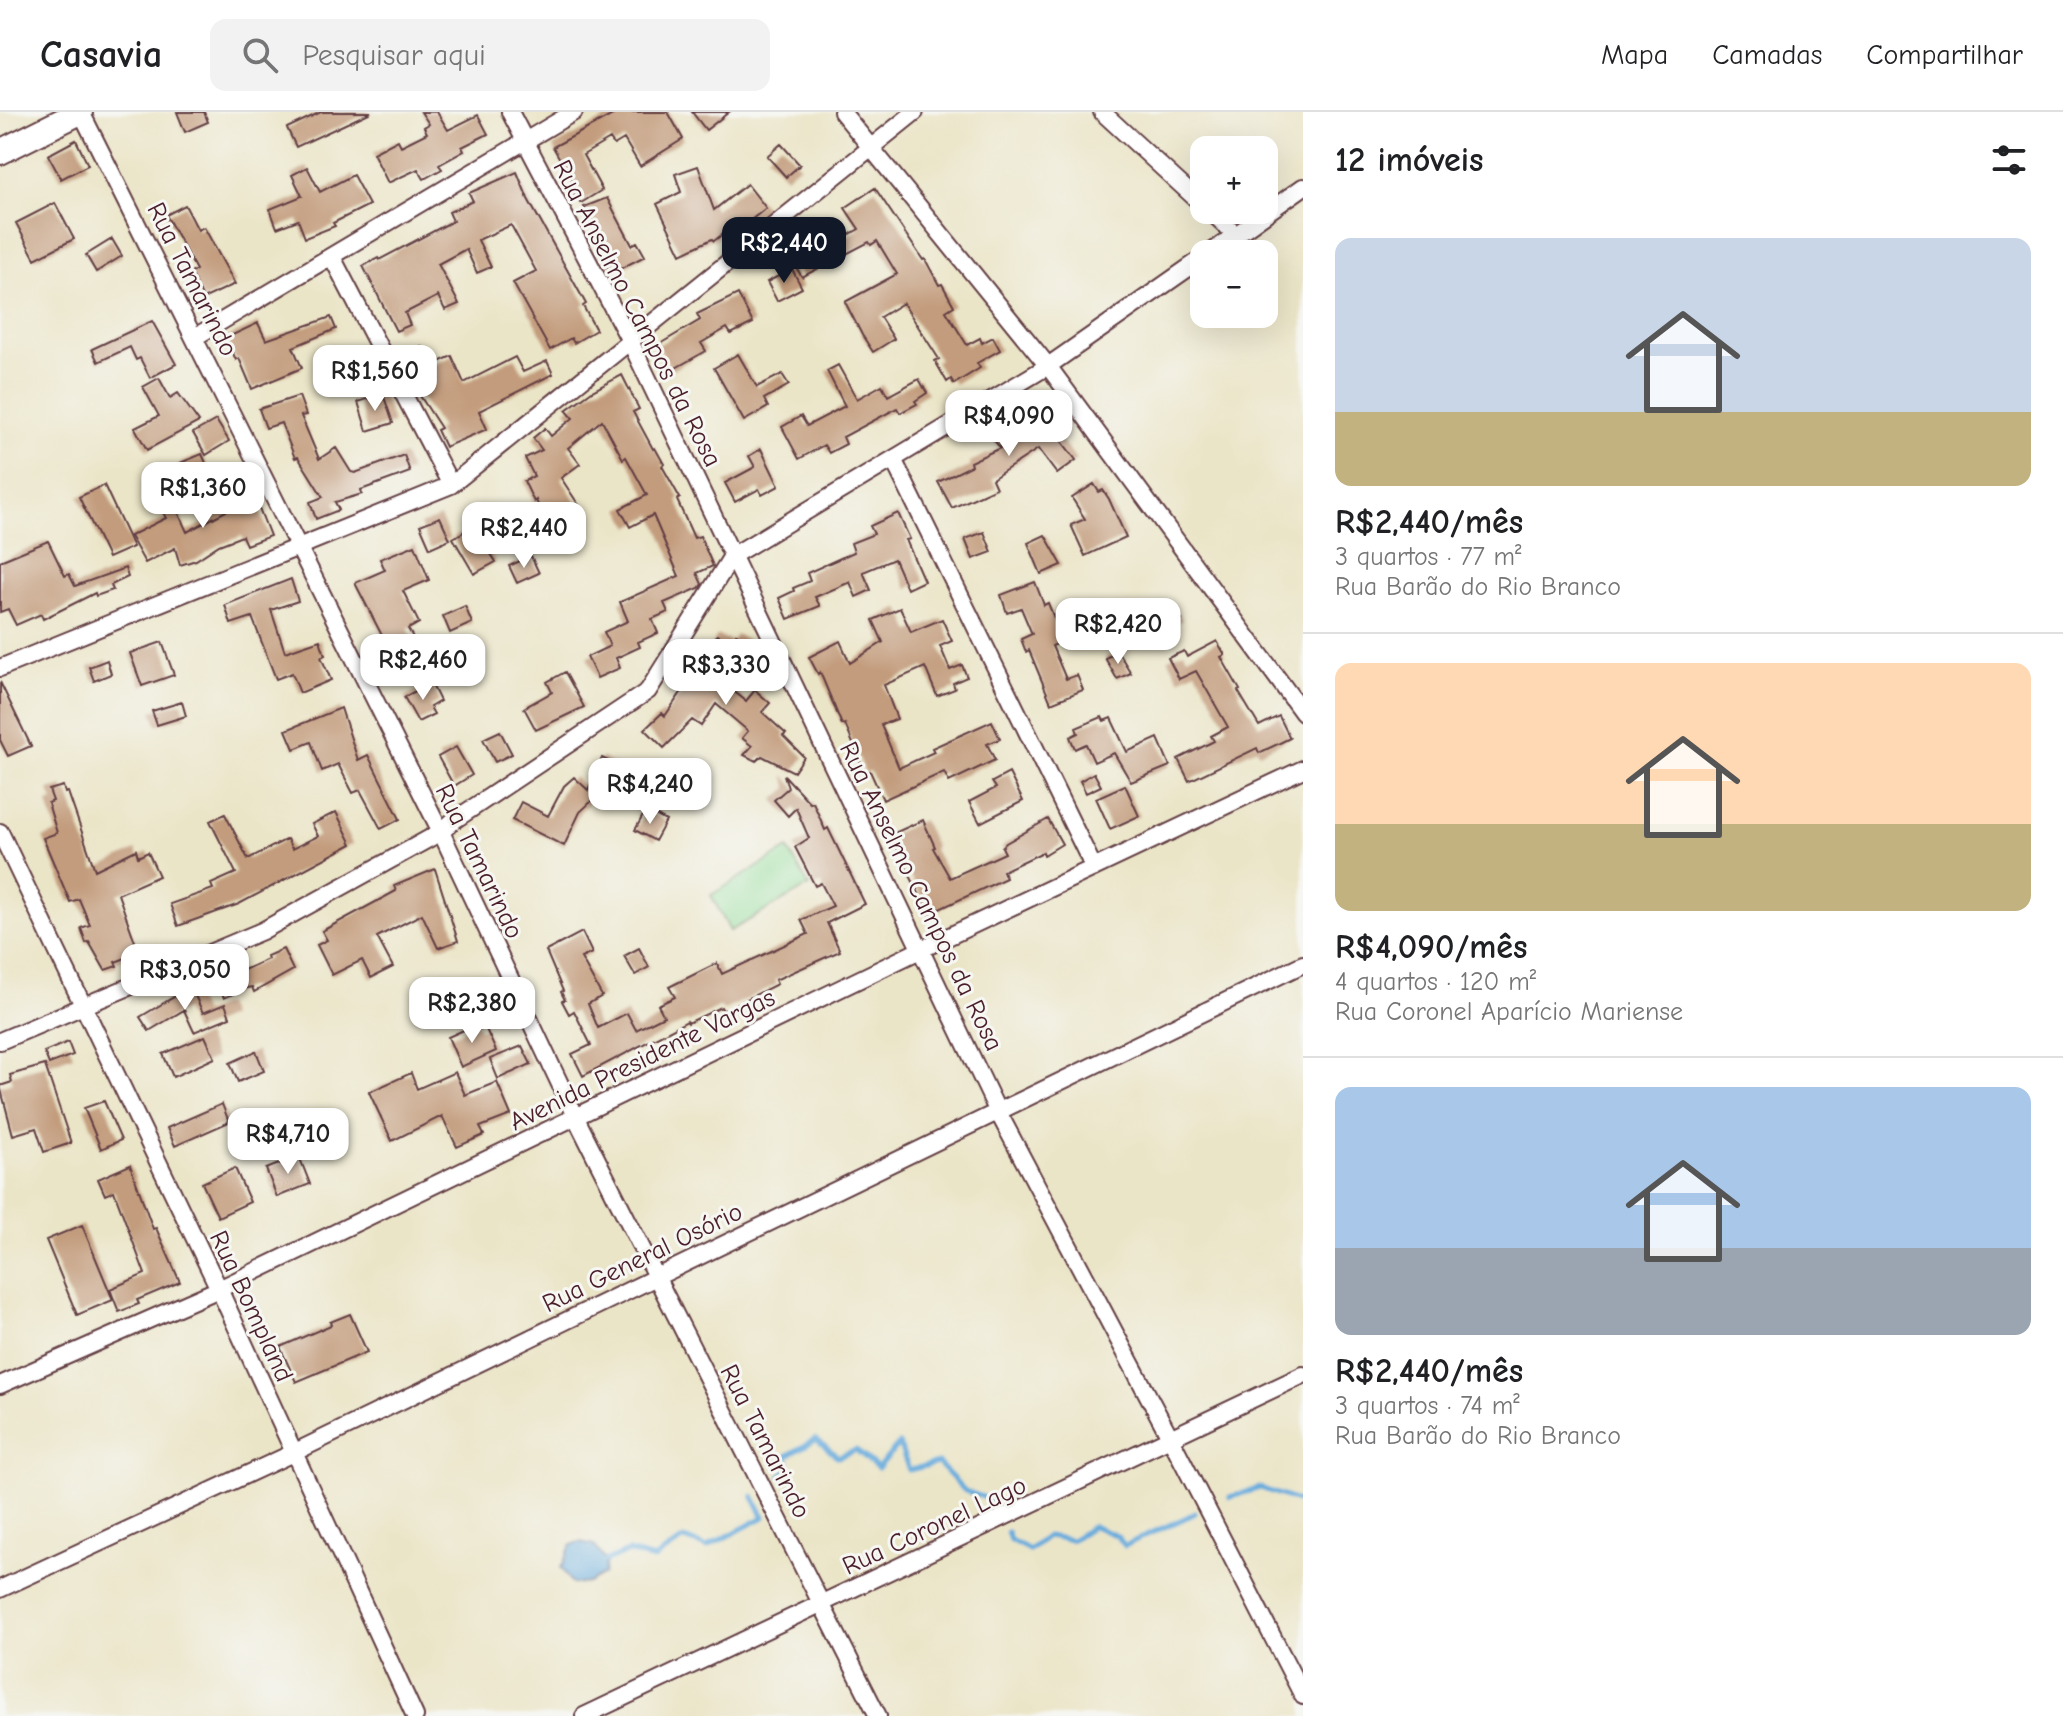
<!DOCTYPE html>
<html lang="pt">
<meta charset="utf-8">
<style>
:root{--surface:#fff;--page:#f2f2f2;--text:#202124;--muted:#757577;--line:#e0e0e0;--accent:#111827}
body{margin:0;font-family:"Comic Neue",sans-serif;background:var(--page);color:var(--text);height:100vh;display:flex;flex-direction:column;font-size:30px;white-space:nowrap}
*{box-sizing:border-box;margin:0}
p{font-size:26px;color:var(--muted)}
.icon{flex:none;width:44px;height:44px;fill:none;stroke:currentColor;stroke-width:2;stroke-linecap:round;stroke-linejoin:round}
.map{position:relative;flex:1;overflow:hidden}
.side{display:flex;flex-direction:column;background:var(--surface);width:760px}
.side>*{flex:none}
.buttons{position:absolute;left:1190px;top:24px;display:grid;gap:16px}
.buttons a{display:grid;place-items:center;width:88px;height:88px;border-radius:16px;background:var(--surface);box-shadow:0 8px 32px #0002;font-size:40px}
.price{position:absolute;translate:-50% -68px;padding:0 18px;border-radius:16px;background:#fff;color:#222;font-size:26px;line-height:52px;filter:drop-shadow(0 2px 4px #0008)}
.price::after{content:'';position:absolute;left:50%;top:48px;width:24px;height:18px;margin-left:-12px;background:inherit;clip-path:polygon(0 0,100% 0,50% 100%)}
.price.selected{background:var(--accent);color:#fff}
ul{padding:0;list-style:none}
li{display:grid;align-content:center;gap:16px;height:424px;padding:0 32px}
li+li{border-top:2px solid var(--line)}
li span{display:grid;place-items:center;height:248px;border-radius:16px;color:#555}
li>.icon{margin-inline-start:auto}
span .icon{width:144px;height:144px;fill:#fffc;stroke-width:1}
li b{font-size:34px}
h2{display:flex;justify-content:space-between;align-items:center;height:96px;padding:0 32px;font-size:34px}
header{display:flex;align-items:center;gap:48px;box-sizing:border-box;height:112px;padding:0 40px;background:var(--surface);border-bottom:2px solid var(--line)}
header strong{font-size:38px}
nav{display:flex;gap:44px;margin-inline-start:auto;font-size:28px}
.search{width:560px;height:72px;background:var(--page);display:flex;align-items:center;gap:20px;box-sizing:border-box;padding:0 28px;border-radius:16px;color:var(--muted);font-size:30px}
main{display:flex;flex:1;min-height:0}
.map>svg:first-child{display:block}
.green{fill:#93dd9a;stroke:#6e7e62;stroke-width:2}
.water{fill:#67acdd;stroke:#586684;stroke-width:2}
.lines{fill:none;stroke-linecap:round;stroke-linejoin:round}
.stream{stroke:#67acdd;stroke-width:5}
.building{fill:#c39c7d}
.street-casing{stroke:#623d43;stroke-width:20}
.secondary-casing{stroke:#623d43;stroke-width:28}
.street{stroke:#fff;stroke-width:16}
.secondary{stroke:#fff;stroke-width:24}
.labels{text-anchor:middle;stroke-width:6;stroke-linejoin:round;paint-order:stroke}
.street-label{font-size:26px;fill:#4a1f2b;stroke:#f6f6f2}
</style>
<header>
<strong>Casavia</strong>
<div class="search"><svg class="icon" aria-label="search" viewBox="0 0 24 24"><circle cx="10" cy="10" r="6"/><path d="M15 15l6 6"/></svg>Pesquisar aqui</div>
<nav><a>Mapa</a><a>Camadas</a><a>Compartilhar</a></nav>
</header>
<main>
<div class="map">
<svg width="1303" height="1604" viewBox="0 0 1303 1604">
<rect width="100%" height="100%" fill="#f6f6f2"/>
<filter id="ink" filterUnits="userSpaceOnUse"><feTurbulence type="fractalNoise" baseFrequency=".0125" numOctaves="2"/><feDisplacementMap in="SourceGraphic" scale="16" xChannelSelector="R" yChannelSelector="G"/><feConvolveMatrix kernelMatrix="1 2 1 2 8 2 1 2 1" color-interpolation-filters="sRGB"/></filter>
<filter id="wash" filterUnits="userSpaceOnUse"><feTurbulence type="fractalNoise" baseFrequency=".006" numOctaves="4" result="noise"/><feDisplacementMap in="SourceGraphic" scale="32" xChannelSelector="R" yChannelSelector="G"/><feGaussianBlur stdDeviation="1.8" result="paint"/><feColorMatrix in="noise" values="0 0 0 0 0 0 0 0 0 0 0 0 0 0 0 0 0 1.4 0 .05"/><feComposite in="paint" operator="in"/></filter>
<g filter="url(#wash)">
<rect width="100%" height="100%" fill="#ebe5c8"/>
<path class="green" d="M788 737 809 774 730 819 711 783Z"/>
<path class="water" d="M580 1430 594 1433 606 1449 604 1462 588 1471 572 1472 561 1456 571 1433Z"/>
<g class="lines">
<path class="stream" d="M781 1364 789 1357 787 1344 816 1327 838 1345 856 1338 878 1356 899 1332 909 1358 938 1351 965 1379 992 1388
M1230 1385 1260 1376 1303 1391
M1007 1420 1010 1428 1029 1438 1047 1424 1071 1428 1093 1414 1117 1424 1125 1434C1148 1421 1172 1413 1195 1401
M606 1449 628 1440 654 1447 684 1427 707 1435 764 1405 753 1384"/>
</g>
<g id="blocks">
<path class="building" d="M177 0H204L208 10 185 20Z
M321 0H371L296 35 287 16Z
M421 0H437L448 18 478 3 488 22 462 35 464 39 439 53 442 57 424 67 418 57 388 71 373 41 398 28 401 34 427 21 424 15 429 12Z
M618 0H668L683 27 640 54 624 27 614 33 610 27 583 43 602 78 581 91 569 76 575 73 553 35Z
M692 0H729L706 18Z
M76 28 88 53 61 67 48 43Z
M781 32 800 53 786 65 767 44Z
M698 54 714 98 747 72 766 96 737 119 733 114 714 129 712 127 681 142 657 92 681 80 675 62Z
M307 55 320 80 353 63 369 93 333 111 335 114 305 126 298 108 277 116 270 97 302 84 292 63Z
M517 60 528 87 586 192 583 194 596 218 574 231 571 226 550 238 513 171 536 159 511 113 478 128 491 155 477 161 466 137 438 152 459 192 445 198 438 184 405 201 410 213 396 219 363 154 378 146 379 148 453 109 449 100 473 89 469 81Z
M875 76 923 148 925 147 939 173 942 172 954 194 946 199 967 233 980 226 982 231 993 225 1000 238 977 251 980 256 954 272 951 267 947 270 935 249 939 247 903 191 880 205 894 227 873 240 862 223 845 190 897 162 877 129 871 133 869 130 802 165 786 139 808 126 813 136 825 130 828 135 859 117 845 96Z
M607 86 632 133 637 130 645 144 610 162 603 147 610 144 598 118 584 95Z
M55 91 74 127 35 147 16 111Z
M185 93 198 118 204 115 235 172 203 187 191 161 196 158 166 103Z
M112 127 122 144 96 160 86 143Z
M792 157 802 176 777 189 767 170Z
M738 182 753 211 731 222 727 216 701 231 706 239 672 258 658 233 700 208 697 202Z
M331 205 336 217 293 235 302 256 252 277 239 246 236 248 226 226 258 211 266 228Z
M152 209 176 252 150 266 140 246 136 248 130 235 98 250 92 237Z
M421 234 432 253 452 244 464 271 515 245 523 260 547 249 553 262 479 299 487 317 445 335 437 318 441 316 411 270 416 267 404 244Z
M738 242 757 275 782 262 789 273 764 287 768 295 744 309 714 256Z
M838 253 857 287 882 273 888 284 919 267 927 281 915 289 917 292 900 301 897 296 843 325 846 332 829 341 824 333 799 347 782 315 801 304 807 314 845 294 827 259Z
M622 263 639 297 633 300 653 337 655 336 664 352 662 354 680 386 677 388 694 426 700 424 713 454 697 461 702 472 699 476 664 491 668 500 652 507 658 521 638 530 640 535 616 546 620 556 597 566 587 545 610 534 604 520 628 509 620 490 679 464 653 403 630 415 620 397 647 383 626 345 623 347 602 308 568 336 580 352 561 366 584 401 576 407 547 417 536 388 534 390 524 369 534 364 525 346 542 338 533 326 545 316 551 324 573 306 566 298 592 279Z
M159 266 170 286 178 281 199 310 147 338 135 316 159 304 143 275Z
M383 282 393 311 367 319 358 290Z
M299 284 306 303 301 304 319 347 336 336 351 360 355 361 404 343 410 360 361 378 362 382 335 390 339 398 316 407 310 390 323 385 298 345 295 346 281 311 266 316 259 297Z
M1044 296 1059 316 1054 319 1076 348 1057 362 1038 337 992 367 996 376 952 396 938 370 971 354 970 350 1000 336 994 328Z
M216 308 229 329 206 343 193 321Z
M761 337 779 374 762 383 759 377 735 390 725 371 755 355 749 344Z
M202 342 211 362 189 371 180 351Z
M240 371 249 394 257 391 270 424 246 433 242 424 219 433 196 448 180 453 175 436 145 451 130 424 166 406 162 398 175 393 187 420 226 399 218 380Z
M1094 372 1099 380 1103 378 1109 387 1126 425 1085 444 1071 413 1085 407 1072 386Z
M104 373 133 435 108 446 79 385Z
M898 401 910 427 906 428 924 469 907 477 894 447 863 460 871 478 856 485 850 470 815 485 820 494 788 507 779 486 794 479 793 476 810 469 807 461 854 440 851 431 874 422 870 414Z
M440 405 450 427 430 436 420 413Z
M474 414 496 450 474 462 453 426Z
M984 420 992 440 973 447 965 427Z
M1045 423 1062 453 1041 462 1028 431Z
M48 429 65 464 69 462 75 474 125 456 128 465 111 473 113 478 96 484 95 481 43 507 41 502 16 513 8 497 0 500V449Z
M415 433 429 468 403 479 419 511 408 517 423 542 390 561 382 548 392 543 355 471 385 458 380 447Z
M531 444 539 461 517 471 509 454Z
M291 467 298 489 271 498 285 540 320 528 325 543 321 545 331 568 300 581 292 561 276 567 252 505 231 512 225 493Z
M1035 470 1044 493 1048 491 1061 523 1055 526 1057 532 1052 534 1066 567 1077 563 1083 578 1051 591 1029 538 1026 540 1021 527 1032 522 1021 496 1007 501 1001 483Z
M1174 492 1182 508 1169 515 1160 500Z
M465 494 472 511 450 521 443 504Z
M900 496 911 520 942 507 952 529 940 534 950 558 962 553 967 565 953 571 955 577 937 584 925 555 884 573 897 607 881 613 899 656 934 640 932 636 992 609 1000 627 987 632 995 648 949 670 944 660 883 688 870 659 865 661 845 612 842 613 820 560 818 562 809 545 840 529 850 551 883 530 873 508Z
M736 522 749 529 726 573 746 589 755 578 770 591 762 600 786 622 783 624 804 645 794 660 762 644 756 649 744 643 752 634 742 626 748 619 716 592 701 614 692 608 664 636 645 617 662 601 665 604 689 569 684 566 696 550 701 554 717 523 732 530Z
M1217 529 1225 543 1221 545 1240 578 1238 579 1259 614 1279 604 1290 626 1259 641 1257 636 1189 669 1178 647 1214 629 1211 624 1228 615 1196 559 1179 567 1168 546 1184 539 1187 545Z
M162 530 174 563 142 574 130 541Z
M1118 540 1131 561 1117 567 1105 546Z
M107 548 111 562 94 569 89 555Z
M565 560 584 595 536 618 524 596 552 580 547 570Z
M0 570 31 634 8 644 0 628Z
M431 571 440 589 430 595 434 602 418 610 404 585Z
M182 590 186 604 157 613 152 599Z
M341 596 358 648 368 643 400 707 381 717 360 678 353 681 338 652 322 659 311 630 294 637 286 618Z
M1102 605 1104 609 1111 606 1127 640 1158 626 1170 654 1131 670 1114 641 1094 650 1086 632 1075 637 1070 625 1078 621 1076 616Z
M500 619 512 642 495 650 483 627Z
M456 635 472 663 454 674 438 645Z
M602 646 618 654 610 672 580 700 564 734 512 708 521 690 548 704 564 674 574 665 588 678Z
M1009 661 1023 689 980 711 969 690 996 676 992 670Z
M1094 661 1101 674 1086 681 1080 669Z
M784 663 810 691 813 690 825 718 828 716 865 792 827 811 840 839 775 868 777 872 723 899 721 895 688 911 687 909 583 964 572 942 591 933 574 899 569 902 562 889 565 888 561 880 563 879 546 839 582 820 592 841 581 846 602 884 588 892 598 916 627 901 636 918 664 904 658 893 675 885 669 875 717 851 722 862 808 822 801 808 833 794 821 771 815 774 795 735 809 726 796 696 788 704 774 688 788 676Z
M1125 673 1139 704 1110 717 1096 686Z
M63 674 65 681 68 680 95 758 136 738 138 745 148 740 159 764 118 782 139 841 115 850 117 854 105 858 89 830 86 831 81 816 90 813 79 787 70 790 43 726 57 721 48 691 53 689 49 678Z
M646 698 666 709 655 729 635 718Z
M336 700 352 732 239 792 178 814 170 792 213 777 211 772 236 761 210 709 225 702 248 747 287 727 292 737 318 724 312 712Z
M1048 707 1062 732 1044 743 1043 740 1003 759 1006 766 929 802 890 723 923 708 935 735 933 736 950 766 1005 741 1002 735 1006 731Z
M435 757 458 829 438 836 422 802 377 825 393 855 371 866 362 848 332 863 317 833 327 828 322 819 396 779 394 774Z
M639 836 649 855 635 863 624 844Z
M283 837 293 858 254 880 252 875 247 876 224 886 217 870 268 847 267 844Z
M191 875 203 901 225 892 230 905 194 920 184 898 149 919 140 905Z
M477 912 480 917 485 915 496 939 461 955 448 925Z
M205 924 215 946 173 965 163 942Z
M68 930 73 943 49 952 44 940Z
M522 934 531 952 498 967 490 947Z
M256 939 264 959 238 970 230 951Z
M45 953 71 1031 44 1040 36 1016 13 1023 0 974 12 970 10 963Z
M455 960 465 983 497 970 511 1003 480 1015 484 1023 457 1035 442 1004 392 1029 369 980 411 961 417 977Z
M104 989 121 1028 101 1037 84 996Z
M222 992 229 1010 175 1034 167 1016Z
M299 1044 310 1072 277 1085 266 1057Z
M130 1053 153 1117 156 1116 180 1170 137 1188 139 1192 119 1200 110 1177 145 1162 114 1079 105 1083 98 1067Z
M235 1056 250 1090 218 1105 202 1071Z
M82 1113 113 1188 77 1203 46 1128Z
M350 1202 367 1240 296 1270 280 1235 331 1213 330 1210Z"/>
</g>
</g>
<g filter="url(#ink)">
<use href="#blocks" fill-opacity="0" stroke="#623d43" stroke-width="2"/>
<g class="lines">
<g class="street-casing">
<path id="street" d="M81 0 441 720 576 1006 878 1604
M510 0 629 227 997 998 1171 1327 1303 1584
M842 0 1048 254 1303 601
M1102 0 1204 94
M1209 98 1236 123
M1209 142 1303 75
M332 145 451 373
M195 225 574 0
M894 349 1094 756
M0 556 451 373 915 0
M0 720 219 1177 415 1604
M0 929 262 819 441 720 453 709 648 579 732 444 1048 254 1204 145
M0 1273 219 1177 922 837 1303 657
M0 1477 293 1341 1303 852
M584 1604 1303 1263"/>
</g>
<g class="secondary-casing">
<path id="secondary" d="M0 40 80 0"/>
</g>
<use href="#street" class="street"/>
<use href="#secondary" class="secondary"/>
</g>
</g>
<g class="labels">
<g class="street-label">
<text transform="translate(193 167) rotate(63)" y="9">Rua Tamarindo</text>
<text transform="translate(638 201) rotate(63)" y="9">Rua Anselmo Campos da Rosa</text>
<text transform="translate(480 749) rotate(64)" y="9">Rua Tamarindo</text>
<text transform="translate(922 784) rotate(64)" y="9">Rua Anselmo Campos da Rosa</text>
<text transform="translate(642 947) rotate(-26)" y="9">Avenida Presidente Vargas</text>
<text transform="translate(642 1145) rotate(-26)" y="9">Rua General Osório</text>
<text transform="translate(252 1194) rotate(65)" y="9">Rua Bompland</text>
<text transform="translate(766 1329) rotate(63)" y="9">Rua Tamarindo</text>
<text transform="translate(934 1413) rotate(-25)" y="9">Rua Coronel Lago</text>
</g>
</g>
</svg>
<div class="buttons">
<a>+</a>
<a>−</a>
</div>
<b class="price selected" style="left:784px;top:173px">R$2,440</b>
<b class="price" style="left:375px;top:301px">R$1,560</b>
<b class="price" style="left:1009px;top:346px">R$4,090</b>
<b class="price" style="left:203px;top:418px">R$1,360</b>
<b class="price" style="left:524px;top:458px">R$2,440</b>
<b class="price" style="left:1118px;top:554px">R$2,420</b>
<b class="price" style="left:423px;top:590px">R$2,460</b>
<b class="price" style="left:726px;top:595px">R$3,330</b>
<b class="price" style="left:650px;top:714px">R$4,240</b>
<b class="price" style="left:185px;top:900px">R$3,050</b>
<b class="price" style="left:472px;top:933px">R$2,380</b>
<b class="price" style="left:288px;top:1064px">R$4,710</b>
</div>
<section class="side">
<h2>12 imóveis<svg class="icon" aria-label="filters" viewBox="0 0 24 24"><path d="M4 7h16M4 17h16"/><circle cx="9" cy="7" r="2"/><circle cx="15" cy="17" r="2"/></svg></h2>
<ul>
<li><span style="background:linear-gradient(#c9d6e8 70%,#c2b280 0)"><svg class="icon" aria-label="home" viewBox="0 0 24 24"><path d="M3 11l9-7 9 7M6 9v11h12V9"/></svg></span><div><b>R$2,440/mês</b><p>3 quartos · 77 m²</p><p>Rua Barão do Rio Branco</p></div></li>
<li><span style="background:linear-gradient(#ffd9b3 65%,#c2b280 0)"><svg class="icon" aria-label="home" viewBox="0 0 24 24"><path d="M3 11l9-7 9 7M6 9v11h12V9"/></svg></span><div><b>R$4,090/mês</b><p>4 quartos · 120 m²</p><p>Rua Coronel Aparício Mariense</p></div></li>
<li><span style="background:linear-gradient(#a9c7e8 65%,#9aa5b1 0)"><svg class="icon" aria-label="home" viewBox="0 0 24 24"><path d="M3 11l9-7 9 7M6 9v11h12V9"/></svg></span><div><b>R$2,440/mês</b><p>3 quartos · 74 m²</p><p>Rua Barão do Rio Branco</p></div></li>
</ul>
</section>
</main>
